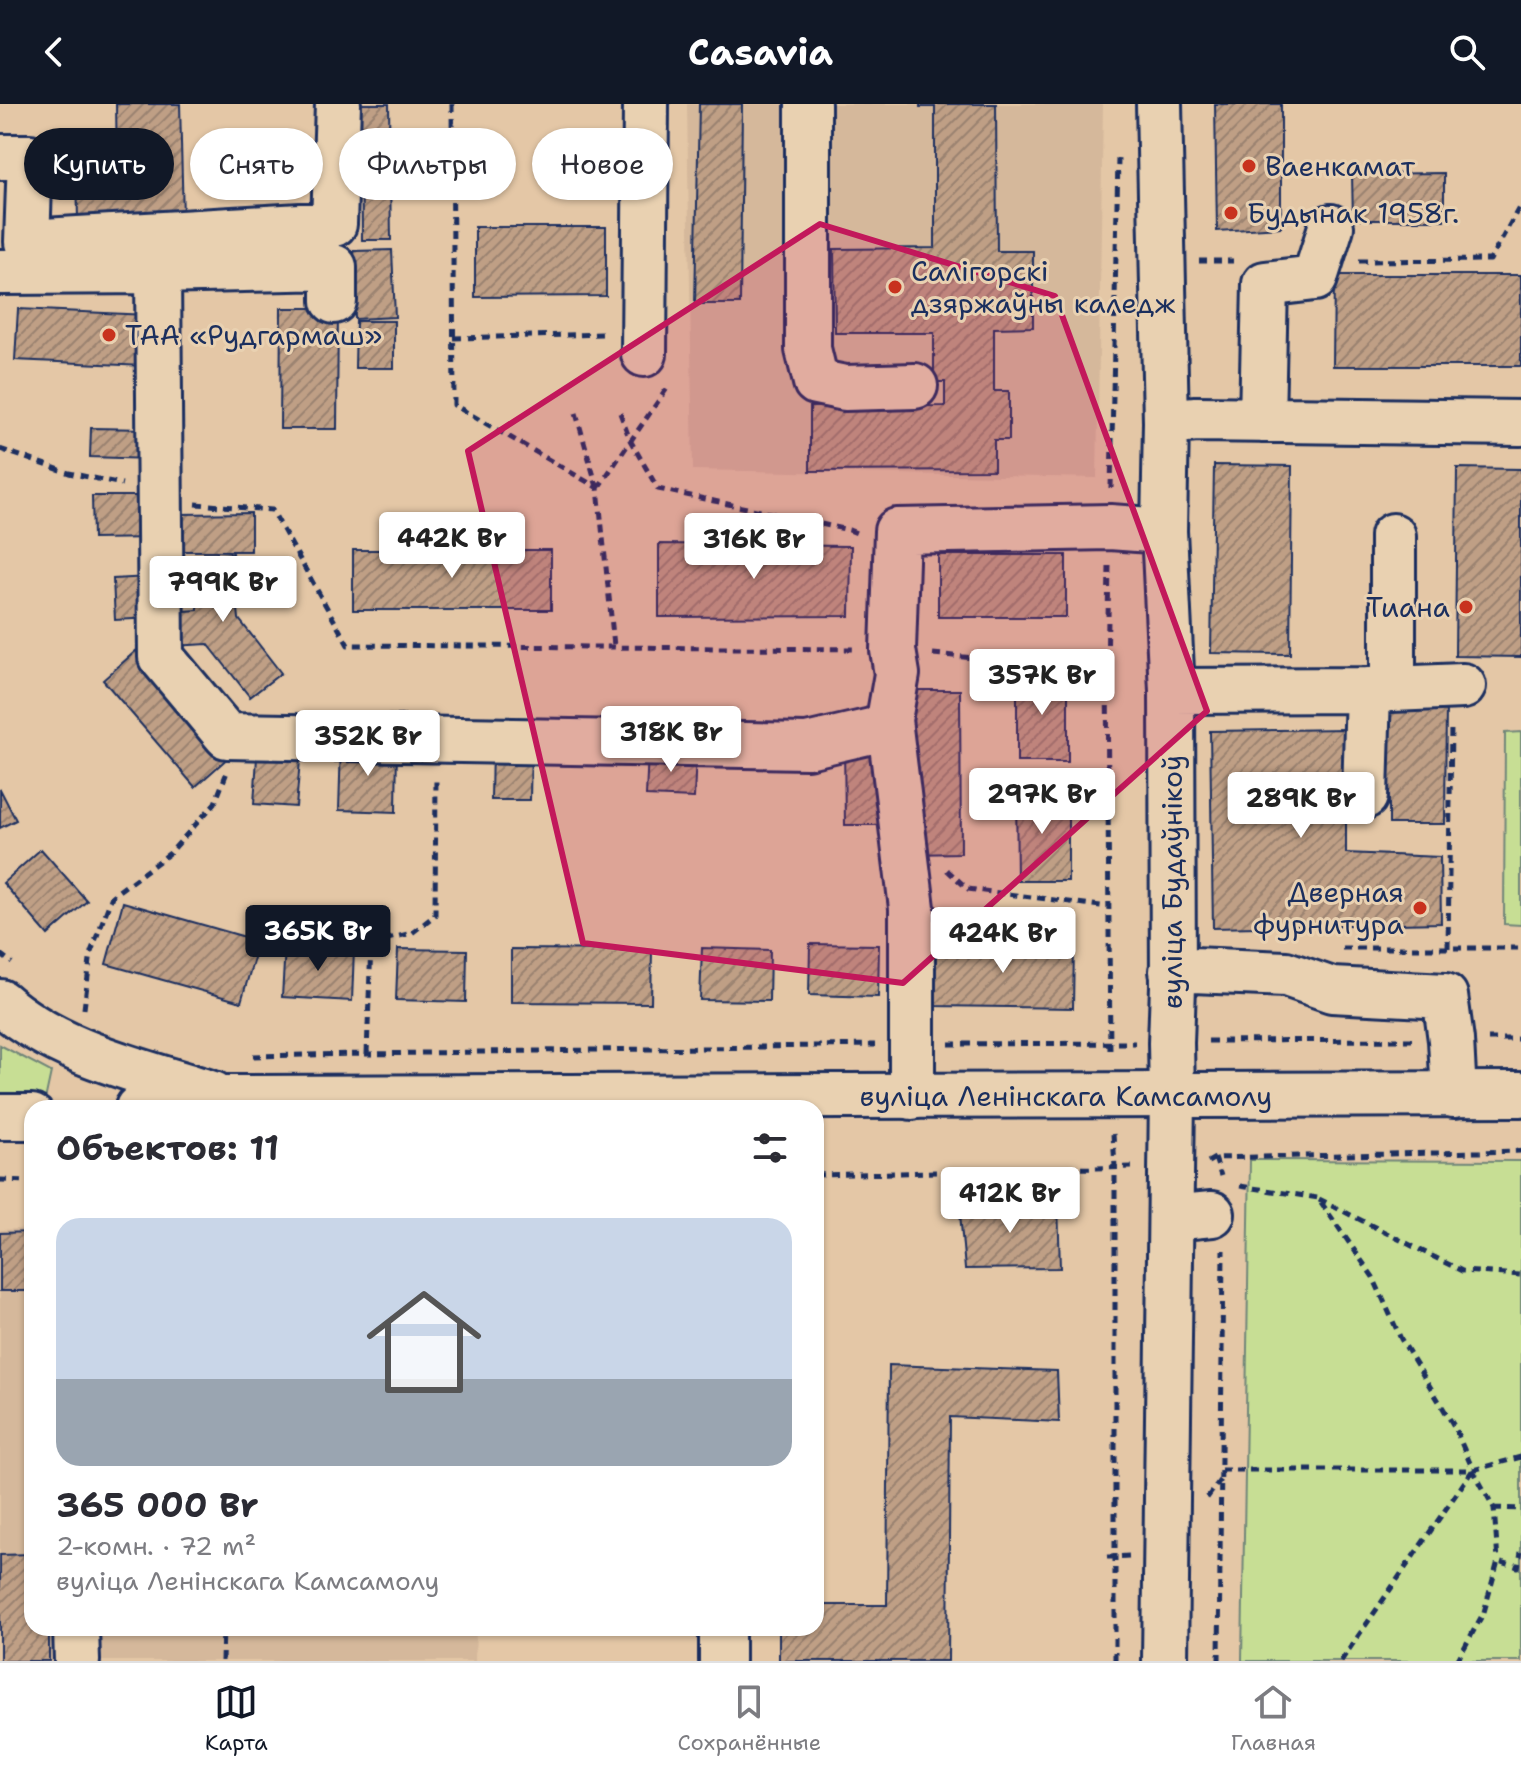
<!DOCTYPE html>
<html lang="ru">
<meta charset="utf-8">
<style>
:root{--surface:#fff;--page:#f2f2f3;--text:#2b2b33;--muted:#7c7c81;--line:#e1e1e2;--accent:#111827}
body{margin:0;font-family:"Shantell Sans",sans-serif;background:var(--page);color:var(--text);height:100vh;display:flex;flex-direction:column;font-size:30px;white-space:nowrap}
*{box-sizing:border-box;margin:0}
p{font-size:26px;color:var(--muted)}
.icon{flex:none;width:44px;height:44px;fill:none;stroke:currentColor;stroke-width:2;stroke-linecap:round;stroke-linejoin:round}
.map{position:relative;flex:1;overflow:hidden}
.details{position:absolute;left:24px;top:996px;width:800px;height:536px;display:flex;flex-direction:column;background:var(--surface);border-radius:24px;box-shadow:0 2px 6px #0004}
.details>*{flex:none}
.hud{position:absolute;left:24px;top:24px;width:800px;height:72px;display:flex;gap:16px}
.price{position:absolute;translate:-50% -68px;padding:0 18px;border-radius:8px;background:#fff;color:#222;font-size:26px;line-height:52px;filter:drop-shadow(0 2px 4px #0008)}
.price::after{content:'';position:absolute;left:50%;top:48px;width:24px;height:18px;margin-left:-12px;background:inherit;clip-path:polygon(0 0,100% 0,50% 100%)}
.price.on{background:var(--accent);color:#fff}
ul{padding:0;list-style:none}
li{display:grid;align-content:center;gap:16px;height:424px;padding:0 32px}
li+li{border-top:2px solid var(--line)}
li span{display:grid;place-items:center;height:248px;border-radius:24px;color:#555}
li>.icon{margin-inline-start:auto}
span .icon{width:144px;height:144px;fill:#fffc;stroke-width:1}
li b{font-size:34px}
h2{display:flex;justify-content:space-between;align-items:center;height:96px;padding:0 32px;font-size:34px}
.chip{padding:0 28px;border-radius:36px;background:var(--surface);box-shadow:0 2px 6px #0004;font-size:28px;line-height:72px}
.chip.on{background:var(--accent);color:#fff}
header{display:flex;justify-content:space-between;align-items:center;height:104px;padding:0 32px;background:var(--accent);color:#fff;font-size:36px;font-weight:700}
.menu{display:flex;justify-content:space-around;align-items:center;height:112px;border-top:2px solid var(--line);background:var(--surface);font-size:22px;color:var(--muted)}
.menu a{display:grid;justify-items:center;gap:4px}
.menu .on{color:var(--accent)}
.map>svg:first-child{display:block}
.built{fill:#d5b89b}
.green{fill:#c7de94;stroke:#718679;stroke-width:2}
.building{fill:url(#building-hatch);stroke:#1b2f5e;stroke-width:2}
.lines{fill:none;stroke-linecap:round;stroke-linejoin:round}
.minor-casing{stroke:#1b2f5e;stroke-width:50}
.major-casing{stroke:#1b2f5e;stroke-width:50}
.path{stroke:#1b2f5e;stroke-width:5;stroke-dasharray:8 6;stroke-linecap:butt}
.minor{stroke:#e9d1b1;stroke-width:44}
.major{stroke:#e9d1b1;stroke-width:44}
.marked{fill:#c2185b;fill-opacity:0.2;stroke:#c2185b;stroke-width:6;stroke-linejoin:round}
.poi-dot{fill:#c8321e;stroke:#e9d1b1;stroke-width:3}
.labels{text-anchor:middle;stroke-width:6;stroke-linejoin:round;paint-order:stroke}
.poi-label{font-size:28px;fill:#1b2f5e;stroke:#e9d1b1;text-anchor:start}
.street-label{font-size:28px;fill:#1b2f5e;stroke:#e9d1b1}
</style>
<header><svg class="icon" aria-label="back" viewBox="0 0 24 24"><path d="M15 5l-7 7 7 7"/></svg>Casavia<svg class="icon" aria-label="search" viewBox="0 0 24 24"><circle cx="10" cy="10" r="6"/><path d="M15 15l6 6"/></svg></header>
<div class="map">
<svg width="1521" height="1557" viewBox="0 0 1521 1557">
<defs>
<pattern id="building-hatch" width="6" height="6" patternUnits="userSpaceOnUse" patternTransform="scale(2)"><rect width="6" height="6" fill="#bf9f85"/><path d="M-1 1l2-2M0 6l6-6M5 7l2-2" fill="none" stroke="#9a8270"/></pattern>
</defs>
<rect width="100%" height="100%" fill="#e4c7a6"/>
<filter id="ink" filterUnits="userSpaceOnUse"><feTurbulence type="fractalNoise" baseFrequency=".0125" numOctaves="2"/><feDisplacementMap in="SourceGraphic" scale="16" xChannelSelector="R" yChannelSelector="G"/><feConvolveMatrix kernelMatrix="1 2 1 2 8 2 1 2 1" color-interpolation-filters="sRGB"/></filter>
<g filter="url(#ink)">
<path class="built" d="M687 0H1103L1097 374 693 366Z
M32 1124V1524H476L475 1557H0V1126Z"/>
<path class="green" d="M1521 628V821L1504 820 1505 629Z
M0 941 51 968 45 996 0 995Z
M1250 1056 1521 1057V1557H1242Z"/>
<path class="building" d="M116 0H180L183 114 78 118 77 62 117 61Z
M361 0H389L391 136H362Z
M699 0H742L740 200H695Z
M920 0H996L997 147H1033V223L994 224V287H1009V336H994V366L810 367V303L945 302V278H934V229H835L834 145 935 144V3H920Z
M1215 0H1281V123L1217 127Z
M1444 69V116H1353L1352 70Z
M475 123H606V192L475 193Z
M392 146 395 213 355 215 353 147Z
M1334 171H1521V262H1333Z
M281 204H338L337 325H280Z
M18 205 147 211 144 262 15 256Z
M356 217H394V264H355Z
M91 324 149 325V355L90 353Z
M1214 361 1292 362 1290 550 1211 549Z
M1457 364 1521 365V553L1455 552Z
M92 392H153L154 434 93 435Z
M251 409V447H179V410Z
M659 440 851 442 850 512 659 513Z
M353 446H551V506H353Z
M233 449 239 515 281 569 250 593 208 540 173 542 170 508 198 506 193 453Z
M938 451H1066V513H938Z
M149 473 152 514 115 516 113 475Z
M138 545 230 652 195 683 103 576Z
M1017 568H1068V658H1017Z
M913 586H960L961 749 914 750Z
M1389 595 1446 596 1445 720H1389Z
M1346 625V749L1440 753 1441 819 1213 824 1210 627Z
M844 640H881L882 721H845Z
M341 641 397 642 396 708 339 706Z
M492 641 531 642 530 696H491Z
M648 646 696 649 694 694 646 692Z
M257 653 300 656 296 703 254 700Z
M0 685 16 716 0 724Z
M1016 687H1068V777H1017Z
M41 745 87 797 48 831 3 779Z
M123 798 259 837 241 898 106 860Z
M933 839 1074 840 1073 904 932 902Z
M810 840 879 841 878 893 809 891Z
M285 842 354 845 352 897 282 893Z
M702 844 770 846 769 897 700 896Z
M398 845 467 846 466 898 396 896Z
M511 845 652 846 651 899 511 898Z
M959 1098 1058 1099 1060 1164 965 1165Z
M32 1128V1187H0V1129Z
M889 1261 1057 1267 1059 1318 950 1313 948 1557H779V1524H816V1501H887Z
M32 1450V1524H49V1557H0V1451Z"/>
<g class="lines">
<g class="minor-casing">
<path id="minor" d="M808 0V245L816 278 845 284 915 282
M1159 0 1166 318 1164 427 1172 587 1173 882 1171 939 1172 991 1165 1557
M0 53H30L27 138 334 120 338 0
M0 168 158 167
M334 197V163L158 167 161 553 227 632 807 642 876 626 889 616 897 570 893 546 897 427 1110 423 1164 427
M644 250 646 0
M1262 316 1265 180 1315 174 1331 123
M1166 318 1196 315 1521 319
M1393 585V432
M1368 586 1463 582
M1172 587 1368 586 1365 692
M889 616 912 804V993
M1172 867 1193 866 1286 870 1332 886 1445 892 1451 936 1454 991
M1171 1114 1212 1110
M76 1524 77 1557
M722 1557V1524"/>
</g>
<g class="major-casing">
<path id="major" d="M0 898C59 950 140 966 213 990
M138 1004 227 994 1521 990
M0 1013H32"/>
</g>
<path class="path" d="M452 0 454 301 598 384 614 542
M1199 157H1233
M1359 157 1490 156 1521 100
M454 234 605 230
M576 309 597 383
M620 309 630 336 658 385 849 426 859 430
M0 345 69 369 122 380
M598 384 668 283
M1111 384 1118 54
M196 400 272 406 348 541 855 545
M1109 462 1107 567 1110 952
M933 550 1107 567
M947 766 968 785 1109 803
M1342 844H1521
M1448 844 1451 621
M0 850 12 859
M84 905 91 848 112 792 170 749 215 699 227 668
M1488 935H1521
M1208 937 1414 936
M949 940 1135 939
M367 950 371 839 412 829 435 811 436 673
M253 952 875 941
M1113 1030 1115 1063V1557
M1215 1054 1221 1072
M1208 1058 1215 1054 1521 1047
M816 1071 1135 1063
M0 1076 32 1077
M1240 1082 1318 1094 1373 1173 1401 1235 1454 1322 1473 1366 1494 1404 1498 1457
M1319 1095 1462 1167 1521 1171
M1221 1366H1473L1521 1353
M1207 1394 1220 1376
M1494 1404 1521 1405
M1107 1453 1130 1452
M222 1557 223 1524
M1219 1557 1223 1146
M1341 1557 1472 1367
M1457 1557 1484 1508 1498 1457 1518 1463 1521 1448"/>
<use href="#minor" class="minor"/>
<use href="#major" class="major"/>
</g>
</g>
<path class="marked" d="M820 120 1055 192 1207 607 903 879 583 839 468 347Z"/>
<g class="poi-dot">
<circle cx="1249" cy="62" r="8"/>
<circle cx="1231" cy="109" r="8"/>
<circle cx="895" cy="183" r="8"/>
<circle cx="109" cy="231" r="8"/>
<circle cx="1466" cy="503" r="8"/>
<circle cx="1420" cy="804" r="8"/>
</g>
<g class="labels">
<g class="poi-label">
<text x="1265" y="72">Ваенкамат</text>
<text x="1247" y="119">Будынак 1958г.</text>
<text x="911" y="177">Салігорскі<tspan x="911" dy="32">дзяржаўны каледж</tspan></text>
<text x="125" y="241">ТАА «Рудгармаш»</text>
<text x="1450" y="513" text-anchor="end">Тиана</text>
<text x="1404" y="798" text-anchor="end">Дверная<tspan x="1404" dy="32">фурнитура</tspan></text>
</g>
<g class="street-label">
<text transform="translate(1172 778) rotate(-90)" y="10">вуліца Будаўнікоў</text>
<text x="1066" y="1002">вуліца Ленінскага Камсамолу</text>
</g>
</g>
</svg>
<b class="price" style="left:452px;top:476px">442K Br</b>
<b class="price" style="left:754px;top:477px">316K Br</b>
<b class="price" style="left:223px;top:520px">799K Br</b>
<b class="price" style="left:1042px;top:613px">357K Br</b>
<b class="price" style="left:671px;top:670px">318K Br</b>
<b class="price" style="left:368px;top:674px">352K Br</b>
<b class="price" style="left:1042px;top:732px">297K Br</b>
<b class="price" style="left:1301px;top:736px">289K Br</b>
<b class="price on" style="left:318px;top:869px">365K Br</b>
<b class="price" style="left:1003px;top:871px">424K Br</b>
<b class="price" style="left:1010px;top:1131px">412K Br</b>
<div class="hud">
<a class="chip on">Купить</a>
<a class="chip">Снять</a>
<a class="chip">Фильтры</a>
<a class="chip">Новое</a>
</div>
<section class="details">
<h2>Объектов: 11<svg class="icon" aria-label="filters" viewBox="0 0 24 24"><path d="M4 7h16M4 17h16"/><circle cx="9" cy="7" r="2"/><circle cx="15" cy="17" r="2"/></svg></h2>
<ul>
<li><span style="background:linear-gradient(#c9d6e8 65%,#9aa5b1 0)"><svg class="icon" aria-label="home" viewBox="0 0 24 24"><path d="M3 11l9-7 9 7M6 9v11h12V9"/></svg></span><div><b>365 000 Br</b><p>2-комн. · 72 m²</p><p>вуліца Ленінскага Камсамолу</p></div></li>
</ul>
</section>
</div>
<nav class="menu">
<a class="on"><svg class="icon" aria-label="map" viewBox="0 0 24 24"><path d="M3 6l6-2 6 2 6-2v14l-6 2-6-2-6 2zM9 4v14M15 6v14"/></svg>Карта</a>
<a><svg class="icon" aria-label="saved" viewBox="0 0 24 24"><path d="M7 4h10v16l-5-4-5 4z"/></svg>Сохранённые</a>
<a><svg class="icon" aria-label="home" viewBox="0 0 24 24"><path d="M3 11l9-7 9 7M6 9v11h12V9"/></svg>Главная</a>
</nav>
